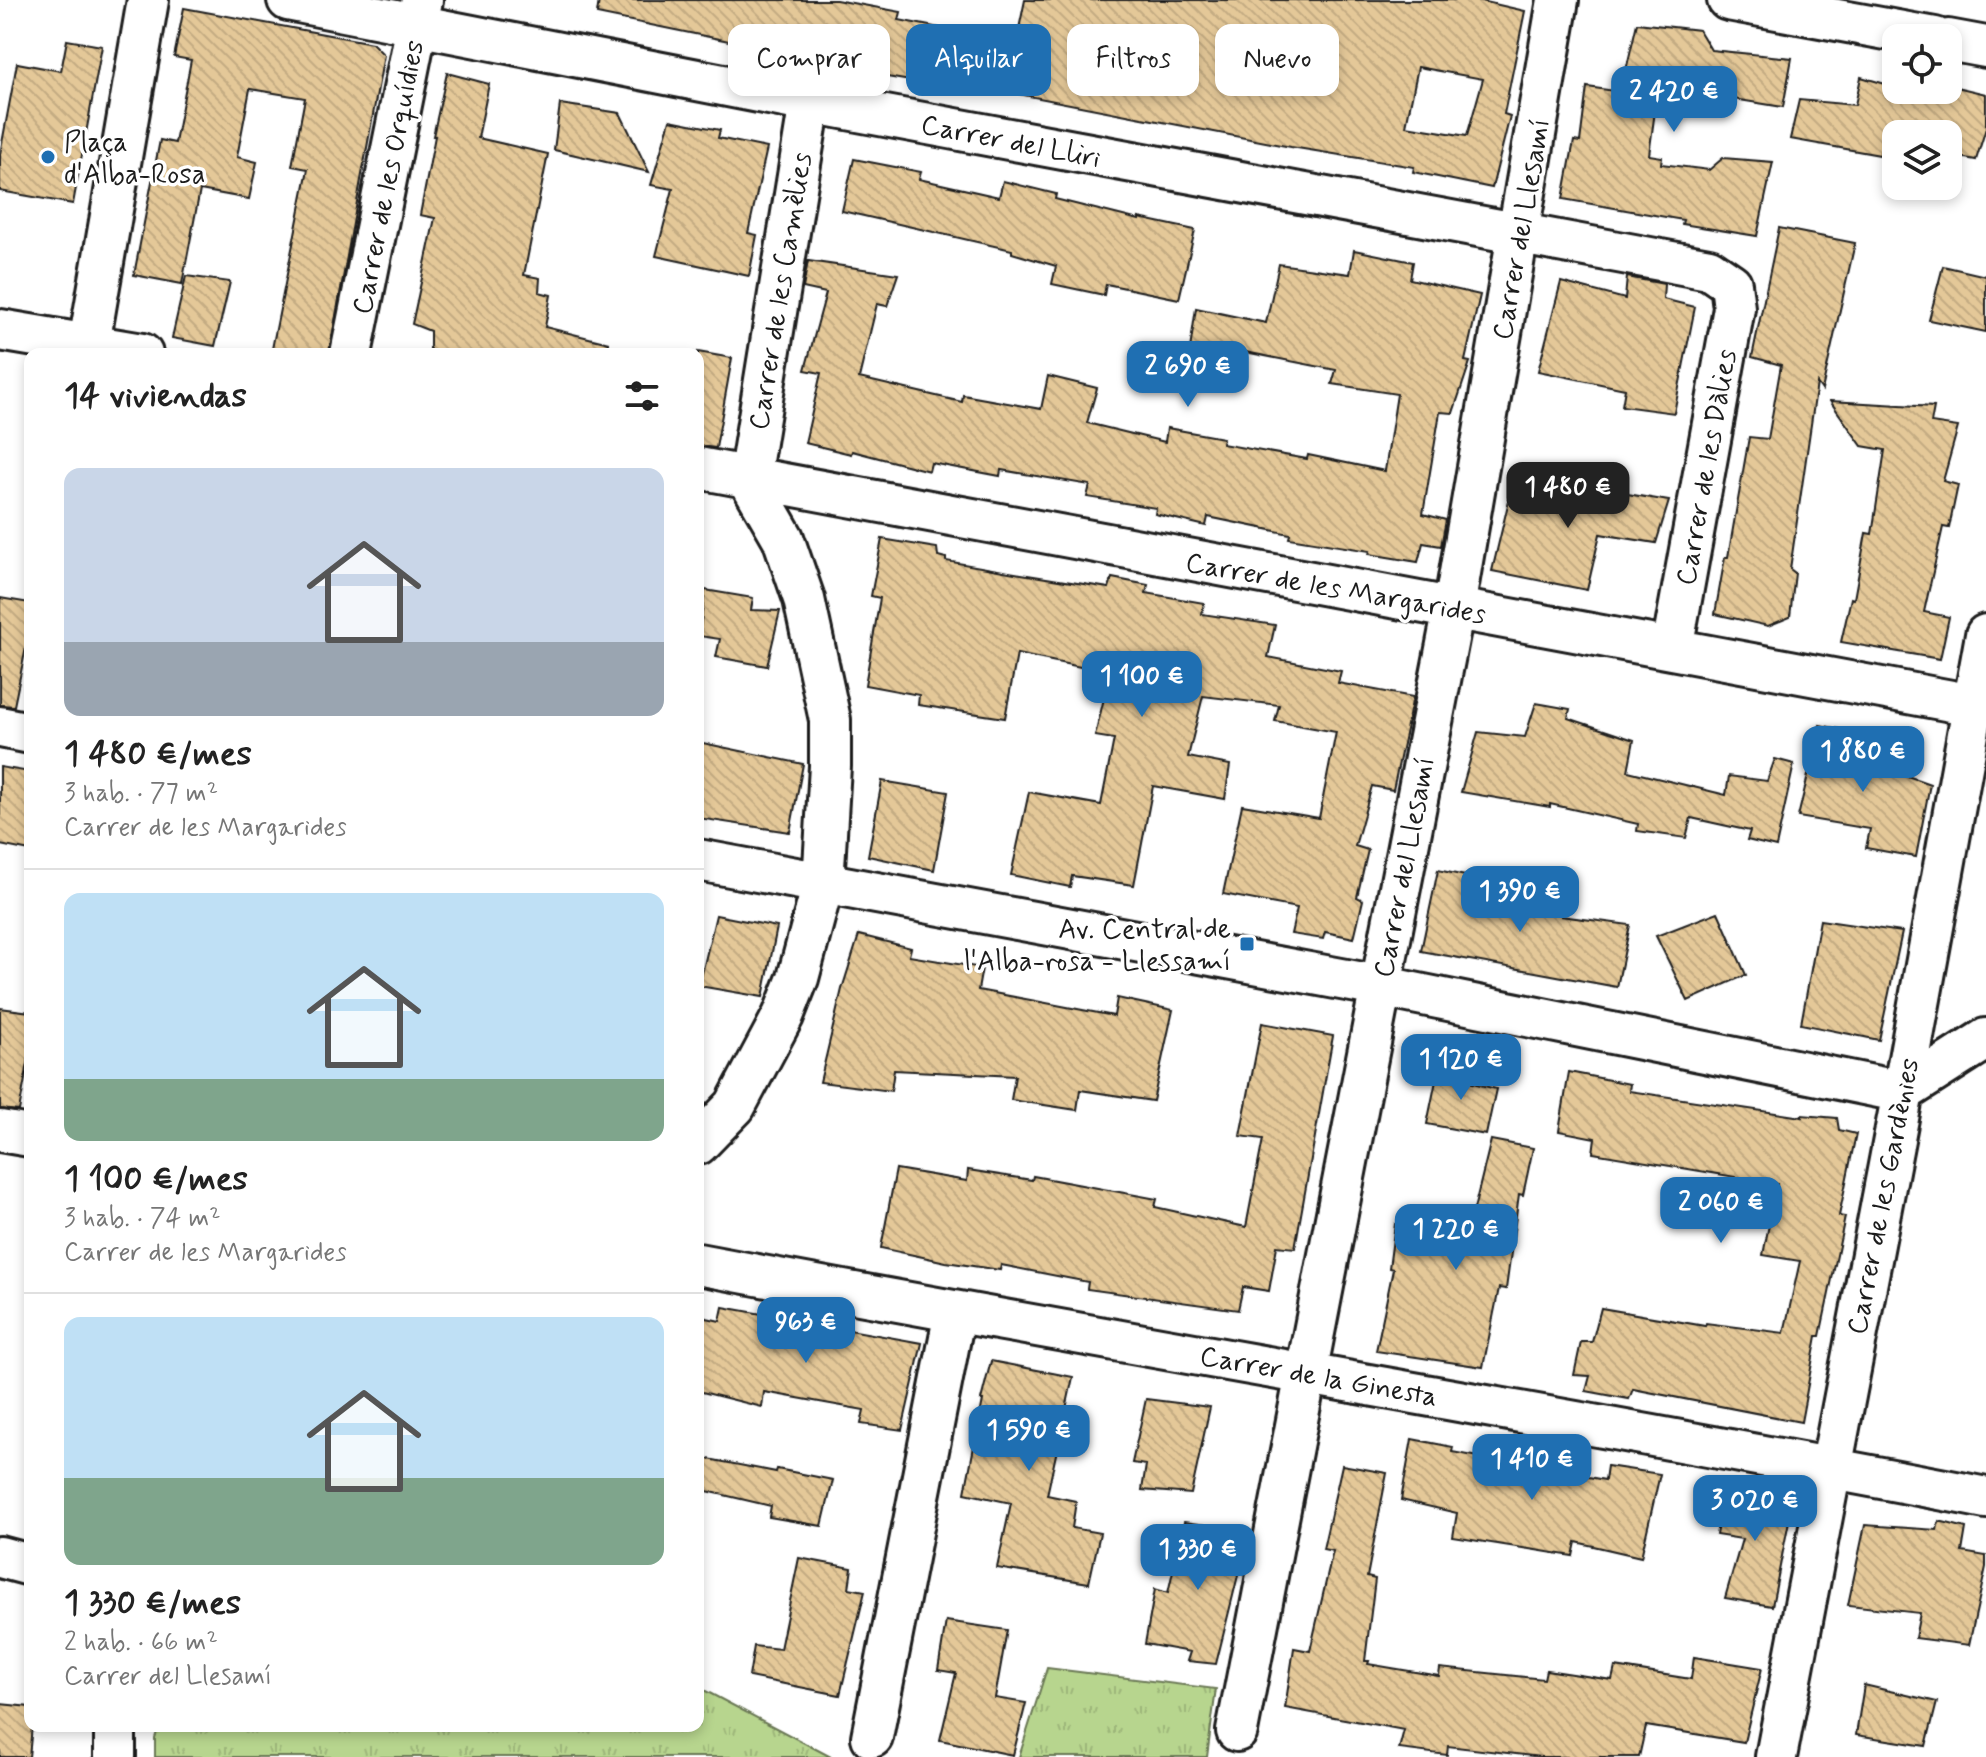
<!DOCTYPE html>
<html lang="es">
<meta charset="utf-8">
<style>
:root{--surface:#fff;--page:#f6f6f6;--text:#222;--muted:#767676;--line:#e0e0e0;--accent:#1f6fb2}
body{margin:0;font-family:Mynerve,sans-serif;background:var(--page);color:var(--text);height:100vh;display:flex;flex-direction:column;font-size:30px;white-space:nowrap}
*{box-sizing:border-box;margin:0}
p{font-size:26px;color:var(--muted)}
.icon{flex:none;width:44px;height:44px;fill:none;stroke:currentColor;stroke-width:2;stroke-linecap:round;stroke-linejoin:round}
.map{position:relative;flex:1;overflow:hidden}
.drawer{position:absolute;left:24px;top:348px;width:680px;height:1384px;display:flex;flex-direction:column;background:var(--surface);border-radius:16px;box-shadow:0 4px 12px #0003}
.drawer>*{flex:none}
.top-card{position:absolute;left:728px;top:24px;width:760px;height:72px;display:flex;gap:16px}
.tools{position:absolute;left:1882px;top:24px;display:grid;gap:16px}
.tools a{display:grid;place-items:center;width:80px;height:80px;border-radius:16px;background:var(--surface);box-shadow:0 4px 12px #0003;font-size:40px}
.price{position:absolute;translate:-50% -68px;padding:0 18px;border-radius:16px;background:var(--accent);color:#fff;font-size:26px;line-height:52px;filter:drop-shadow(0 2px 4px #0008)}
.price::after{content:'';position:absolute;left:50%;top:48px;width:24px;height:18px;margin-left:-12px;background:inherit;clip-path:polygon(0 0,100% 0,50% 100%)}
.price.on{background:#222;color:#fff}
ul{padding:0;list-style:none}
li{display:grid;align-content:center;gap:16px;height:424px;padding:0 40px}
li+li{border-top:2px solid var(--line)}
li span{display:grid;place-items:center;height:248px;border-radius:16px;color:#555}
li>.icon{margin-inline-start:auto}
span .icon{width:144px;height:144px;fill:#fffc;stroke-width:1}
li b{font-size:34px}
h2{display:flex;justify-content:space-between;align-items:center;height:96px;padding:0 40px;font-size:34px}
.tag{padding:0 28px;border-radius:16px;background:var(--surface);box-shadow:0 4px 12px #0003;font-size:28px;line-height:72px}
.tag.on{background:var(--accent);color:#fff}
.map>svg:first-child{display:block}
.grass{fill:url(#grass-tufts);stroke:#6a7855;stroke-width:2}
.building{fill:url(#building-back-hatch);stroke:#1c1c1c;stroke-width:2;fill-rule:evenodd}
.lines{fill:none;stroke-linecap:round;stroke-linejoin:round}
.minor-casing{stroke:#1c1c1c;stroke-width:46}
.minor{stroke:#fff;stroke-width:40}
.poi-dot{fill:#1f6fb2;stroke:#fff;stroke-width:3}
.labels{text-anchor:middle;stroke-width:7;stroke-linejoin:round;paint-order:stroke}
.street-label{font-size:28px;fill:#1c1c1c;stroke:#fff}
.poi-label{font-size:28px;fill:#1c1c1c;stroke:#fff;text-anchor:start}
</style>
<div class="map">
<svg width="1986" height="1757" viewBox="0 0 1986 1757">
<defs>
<pattern id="grass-tufts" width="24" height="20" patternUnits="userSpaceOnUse" patternTransform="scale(2)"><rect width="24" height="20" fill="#b7d58e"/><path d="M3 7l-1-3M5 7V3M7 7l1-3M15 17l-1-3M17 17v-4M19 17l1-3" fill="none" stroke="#9db67a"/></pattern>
<pattern id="building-back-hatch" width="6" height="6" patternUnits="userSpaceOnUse" patternTransform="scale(2)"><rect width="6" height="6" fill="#e4c898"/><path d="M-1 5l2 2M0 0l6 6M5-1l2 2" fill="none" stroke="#c3ab82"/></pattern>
</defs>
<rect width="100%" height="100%" fill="#fff"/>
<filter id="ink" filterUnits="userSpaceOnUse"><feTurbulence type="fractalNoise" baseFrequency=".0125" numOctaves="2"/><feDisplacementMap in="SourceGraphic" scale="16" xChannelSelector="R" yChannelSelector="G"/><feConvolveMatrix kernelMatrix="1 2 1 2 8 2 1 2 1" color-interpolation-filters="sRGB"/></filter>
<g filter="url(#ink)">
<path class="grass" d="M1047 1668 1216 1689 1207 1757H1019Z
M698 1687 831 1757H155V1738L159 1726H698Z"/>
<path class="building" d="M599 0H836L901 12 899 20 1016 43 1025 0H1477L1525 11 1504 114 1510 116 1492 188 1413 172 1414 167 1291 147 988 88 987 94 887 77 831 65 832 59 763 48 597 14ZM1418 67 1483 79 1467 136 1406 126Z
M184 8 372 43 384 55 329 354H271L308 169 292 166 305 98 250 89 237 157 257 162 249 199 200 190 182 284 134 275 160 140 175 143 191 60 174 57Z
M1637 23 1699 30 1711 50 1792 58 1783 107 1709 95 1706 103 1657 96 1649 155 1662 157 1661 164 1709 170 1723 158 1773 162 1757 236 1682 224 1683 220 1563 199 1574 141 1580 142 1587 87 1621 92Z
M67 40 102 46 73 204 0 191V154L17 63 61 71Z
M447 73 489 84 478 138 548 154 524 275 540 278 539 292 551 295 545 327 609 343 608 354H430V331L412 324 435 218 420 215 435 136H433Z
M1861 77 1896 87V90H1948V85L1986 94V128L1976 160 1948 155V134H1885L1880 155 1790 139 1799 100 1855 105Z
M560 104 620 113 649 172 554 150Z
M670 120 720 130 718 138 767 148 748 233 757 235 749 276 656 256 673 189 651 185Z
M854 159 921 172 919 179 999 197 1003 181 1056 194 1055 199 1139 220V218L1195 230 1179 299 1106 284 1104 295 1052 284 1056 266 1012 253V250L842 211Z
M1779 228 1855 243 1822 390 1817 383 1790 569 1795 573 1790 617 1768 626 1715 614 1725 557H1728L1749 437 1768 439 1781 365 1752 357Z
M1354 250 1413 262 1410 279 1480 295 1465 361 1470 362 1453 413 1440 412 1423 514 1446 520 1441 546 1423 543 1418 562 1369 554 1370 551 1289 538 1290 534 1208 517 1206 526 1155 514 1156 508 1087 497 1090 485 1001 470 1000 476 931 463 929 471 852 451 851 454 805 443 821 373 805 370 826 293 803 288 808 261 898 274 887 306 877 304 859 378 962 402 963 395 1041 409 1048 376 1097 388 1087 423 1165 442 1167 428 1223 438 1222 444 1307 459 1308 455 1385 471 1397 394 1332 384 1336 370 1245 352 1241 366 1189 356 1196 308 1266 323 1279 264 1350 274Z
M1943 266 1986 276V332L1929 320Z
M186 276 230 282 215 346 172 338Z
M1627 277 1664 284 1663 299 1695 307 1674 413 1622 406 1625 389 1538 371 1561 282 1625 299Z
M698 352 732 358 716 448 698 446Z
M1830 401 1934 407 1931 423 1958 427 1943 481 1958 485 1949 528 1943 527 1924 612 1949 617 1940 659 1841 642 1851 598 1854 599 1866 533 1872 534 1885 450 1862 446Z
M1515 475 1625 500 1627 494 1669 501 1656 543 1600 534 1587 590 1492 571Z
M882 539 937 548 938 556 946 558V561L1015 573 1109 588 1112 578 1148 585 1146 593 1204 603 1202 614 1275 625 1268 657 1341 671 1338 683 1413 697 1393 790 1372 786 1355 846 1368 850 1357 897 1363 900 1354 938 1325 932 1323 939 1291 934 1297 908 1223 894 1242 805 1319 818 1336 732 1275 721 1279 705 1203 696 1188 757 1230 765 1225 799 1153 786 1134 885 1072 876 1070 887 1011 875 1029 792 1101 805 1114 739 1095 736 1110 673 1017 654 1005 718 918 705 919 695 865 685 880 598 871 596Z
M705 590 753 598 751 610 780 611 767 666 716 657 720 639 699 636Z
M0 598 30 603V628L14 706 0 705Z
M1536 703 1570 709 1568 718 1634 740 1628 771 1726 795 1729 776 1767 781 1775 759 1794 764 1776 847 1747 840 1750 831 1691 818 1686 838 1637 831 1638 824 1550 804V807L1461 792 1478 732 1525 737Z
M1820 725 1868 735 1862 760 1930 784 1916 857 1866 848 1870 829 1798 817Z
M698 742 803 764 790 832 698 818Z
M0 767 30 772V851L0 845Z
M882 781 948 792 934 870 868 856Z
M1438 870 1488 881 1484 897 1561 913V916L1630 925 1617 987 1421 951Z
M1718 912 1746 975 1688 1001 1656 936Z
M716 915 777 927 763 997 699 986Z
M1820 920 1902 932 1879 1040 1801 1024Z
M859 935 911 948 909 956 982 968 978 990 1114 1016 1117 998 1173 1010 1153 1101 1080 1090 1077 1110 1011 1100 1015 1076 894 1070 891 1091 820 1082 842 989Z
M0 1008 30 1012V1053L19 1111 0 1109Z
M1262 1023 1333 1036 1295 1248 1277 1246 1269 1291 1243 1287 1238 1310 1087 1289 1088 1282 1001 1265 1000 1270 946 1262 881 1248 896 1169 967 1181 968 1170 1032 1180 1033 1176 1157 1199 1155 1207 1246 1227 1263 1139 1240 1136Z
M1439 1066 1471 1070 1469 1082 1496 1089 1486 1135 1427 1124Z
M1569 1072 1630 1084 1629 1091 1802 1117V1115L1837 1118 1839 1130 1856 1134 1839 1216 1845 1217 1820 1336H1817L1801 1422 1633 1389 1629 1399 1586 1391 1590 1376 1574 1375 1581 1342H1592L1601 1308 1705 1326 1706 1323 1784 1333 1800 1261 1763 1255 1777 1184 1593 1153 1595 1138 1559 1131Z
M1491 1140 1533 1148 1523 1195 1519 1194 1506 1289 1499 1288 1483 1367 1376 1351 1393 1269 1389 1268 1395 1224 1467 1238Z
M723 1307 922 1343 902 1430 861 1424 864 1410 764 1392 762 1407 698 1391V1316L720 1321Z
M991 1361 1073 1377 1047 1495 1076 1501 1072 1528 1100 1533 1089 1583 997 1568 1011 1503 965 1493 983 1400H981Z
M1146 1399 1210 1407 1191 1494 1142 1490 1146 1465 1132 1463Z
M1412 1439 1453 1447 1452 1452 1605 1480 1607 1466 1660 1474 1641 1557 1576 1542 1573 1556 1453 1537 1457 1513 1401 1500Z
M698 1457 776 1472 777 1469 833 1480 822 1526 769 1517 771 1506 698 1489Z
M1342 1465 1387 1473 1367 1577 1375 1579 1365 1661H1369L1368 1664 1439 1676 1440 1668 1544 1679 1546 1670 1612 1680 1615 1667 1691 1679 1694 1657 1762 1668 1744 1742 1646 1726 1639 1757H1541L1448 1746 1447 1755 1399 1749 1404 1730 1285 1708 1294 1648 1310 1651 1333 1551 1323 1549Z
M1724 1490 1793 1501 1772 1606 1725 1598 1742 1539 1716 1535Z
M1939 1521 1966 1528 1962 1552 1986 1556V1567L1969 1645 1915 1638 1920 1613 1848 1605 1865 1525 1937 1530Z
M1184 1522 1249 1531 1216 1664 1187 1661 1190 1652 1145 1644 1155 1589 1168 1593Z
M799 1558 852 1568 849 1588 865 1591 840 1695 749 1677 754 1646 780 1649Z
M946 1621 1007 1630 995 1698 1026 1703 1013 1755 940 1740 956 1673 938 1670Z
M1864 1685 1937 1702 1926 1746 1856 1735Z
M0 1704 30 1707 32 1726 29 1757H0Z"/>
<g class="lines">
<g class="minor-casing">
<path id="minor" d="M288 0 810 102 1709 269 1731 284 1734 308 1672 649
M1728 0 1935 38
M1948 40 1986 47
M0 330 142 354
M89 344 148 0
M351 354 422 0
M698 468 1973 705
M0 727 30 733
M698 860 1379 986 1903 1092
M1903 1092 1986 1039
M0 1131 30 1136
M698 1144 735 1106 783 1016 798 978 823 884 830 766V720L804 599 783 538 749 479 810 102
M698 1264C1127 1345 1557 1415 1986 1498
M0 1557 30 1565
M1237 1731 1454 608 1558 0
M872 1737 955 1312
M115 1757V1726
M1776 1757 1903 1092 1986 635"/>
</g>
<use href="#minor" class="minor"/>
</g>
</g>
<g class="poi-dot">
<circle cx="48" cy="157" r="8"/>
<rect x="1239" y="936" width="16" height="16" rx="4"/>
</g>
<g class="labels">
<g class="street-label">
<text transform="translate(1011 140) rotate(11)" y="10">Carrer del Lliri</text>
<text transform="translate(387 177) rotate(-79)" y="10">Carrer de les Orquídies</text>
<text transform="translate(1520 229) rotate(-80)" y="10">Carrer del Llesamí</text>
<text transform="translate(779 291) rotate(-81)" y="10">Carrer de les Camèlies</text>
<text transform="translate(1705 467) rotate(-80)" y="10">Carrer de les Dàlies</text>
<text transform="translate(1336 587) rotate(10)" y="10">Carrer de les Margarides</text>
<text transform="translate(1403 867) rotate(-79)" y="10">Carrer del Llesamí</text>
<text transform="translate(1882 1196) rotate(-79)" y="10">Carrer de les Gardènies</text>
<text transform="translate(1319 1375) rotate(10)" y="10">Carrer de la Ginesta</text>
</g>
<g class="poi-label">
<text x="64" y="151">Plaça<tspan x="64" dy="32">d'Alba-Rosa</tspan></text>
<text x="1231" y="938" text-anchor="end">Av. Central de<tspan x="1231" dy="32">l'Alba-rosa - Llessamí</tspan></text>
</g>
</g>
</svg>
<div class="tools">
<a><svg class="icon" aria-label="locate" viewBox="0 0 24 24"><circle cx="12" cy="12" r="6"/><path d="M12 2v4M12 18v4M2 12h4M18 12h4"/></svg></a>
<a><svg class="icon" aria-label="layers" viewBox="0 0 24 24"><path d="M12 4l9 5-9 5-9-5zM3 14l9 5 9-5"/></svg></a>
</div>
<b class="price" style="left:1674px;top:134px">2 420 €</b>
<b class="price" style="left:1188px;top:409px">2 690 €</b>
<b class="price on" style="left:1568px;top:530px">1 480 €</b>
<b class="price" style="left:1142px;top:719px">1 100 €</b>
<b class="price" style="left:1863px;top:794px">1 880 €</b>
<b class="price" style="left:1520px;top:934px">1 390 €</b>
<b class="price" style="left:1461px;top:1102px">1 120 €</b>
<b class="price" style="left:1721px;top:1245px">2 060 €</b>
<b class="price" style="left:1456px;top:1272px">1 220 €</b>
<b class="price" style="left:806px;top:1365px">963 €</b>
<b class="price" style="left:1029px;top:1473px">1 590 €</b>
<b class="price" style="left:1532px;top:1502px">1 410 €</b>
<b class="price" style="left:1755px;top:1543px">3 020 €</b>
<b class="price" style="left:1198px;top:1592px">1 330 €</b>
<div class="top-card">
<a class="tag">Comprar</a>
<a class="tag on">Alquilar</a>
<a class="tag">Filtros</a>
<a class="tag">Nuevo</a>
</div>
<section class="drawer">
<h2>14 viviendas<svg class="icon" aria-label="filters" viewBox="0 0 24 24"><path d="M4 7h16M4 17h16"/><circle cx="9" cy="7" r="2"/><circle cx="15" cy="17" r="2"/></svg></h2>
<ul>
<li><span style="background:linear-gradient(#c9d6e8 70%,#9aa5b1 0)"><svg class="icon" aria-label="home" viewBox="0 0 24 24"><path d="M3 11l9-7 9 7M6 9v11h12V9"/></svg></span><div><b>1 480 €/mes</b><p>3 hab. · 77 m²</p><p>Carrer de les Margarides</p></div></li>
<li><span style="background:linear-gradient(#bfe0f5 75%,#7fa58c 0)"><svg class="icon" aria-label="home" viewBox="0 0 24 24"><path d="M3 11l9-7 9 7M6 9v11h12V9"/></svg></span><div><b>1 100 €/mes</b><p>3 hab. · 74 m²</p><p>Carrer de les Margarides</p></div></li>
<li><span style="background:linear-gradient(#bfe0f5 65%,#7fa58c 0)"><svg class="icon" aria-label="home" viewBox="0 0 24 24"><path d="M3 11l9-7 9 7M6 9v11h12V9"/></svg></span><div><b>1 330 €/mes</b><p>2 hab. · 66 m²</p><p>Carrer del Llesamí</p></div></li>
</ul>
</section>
</div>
